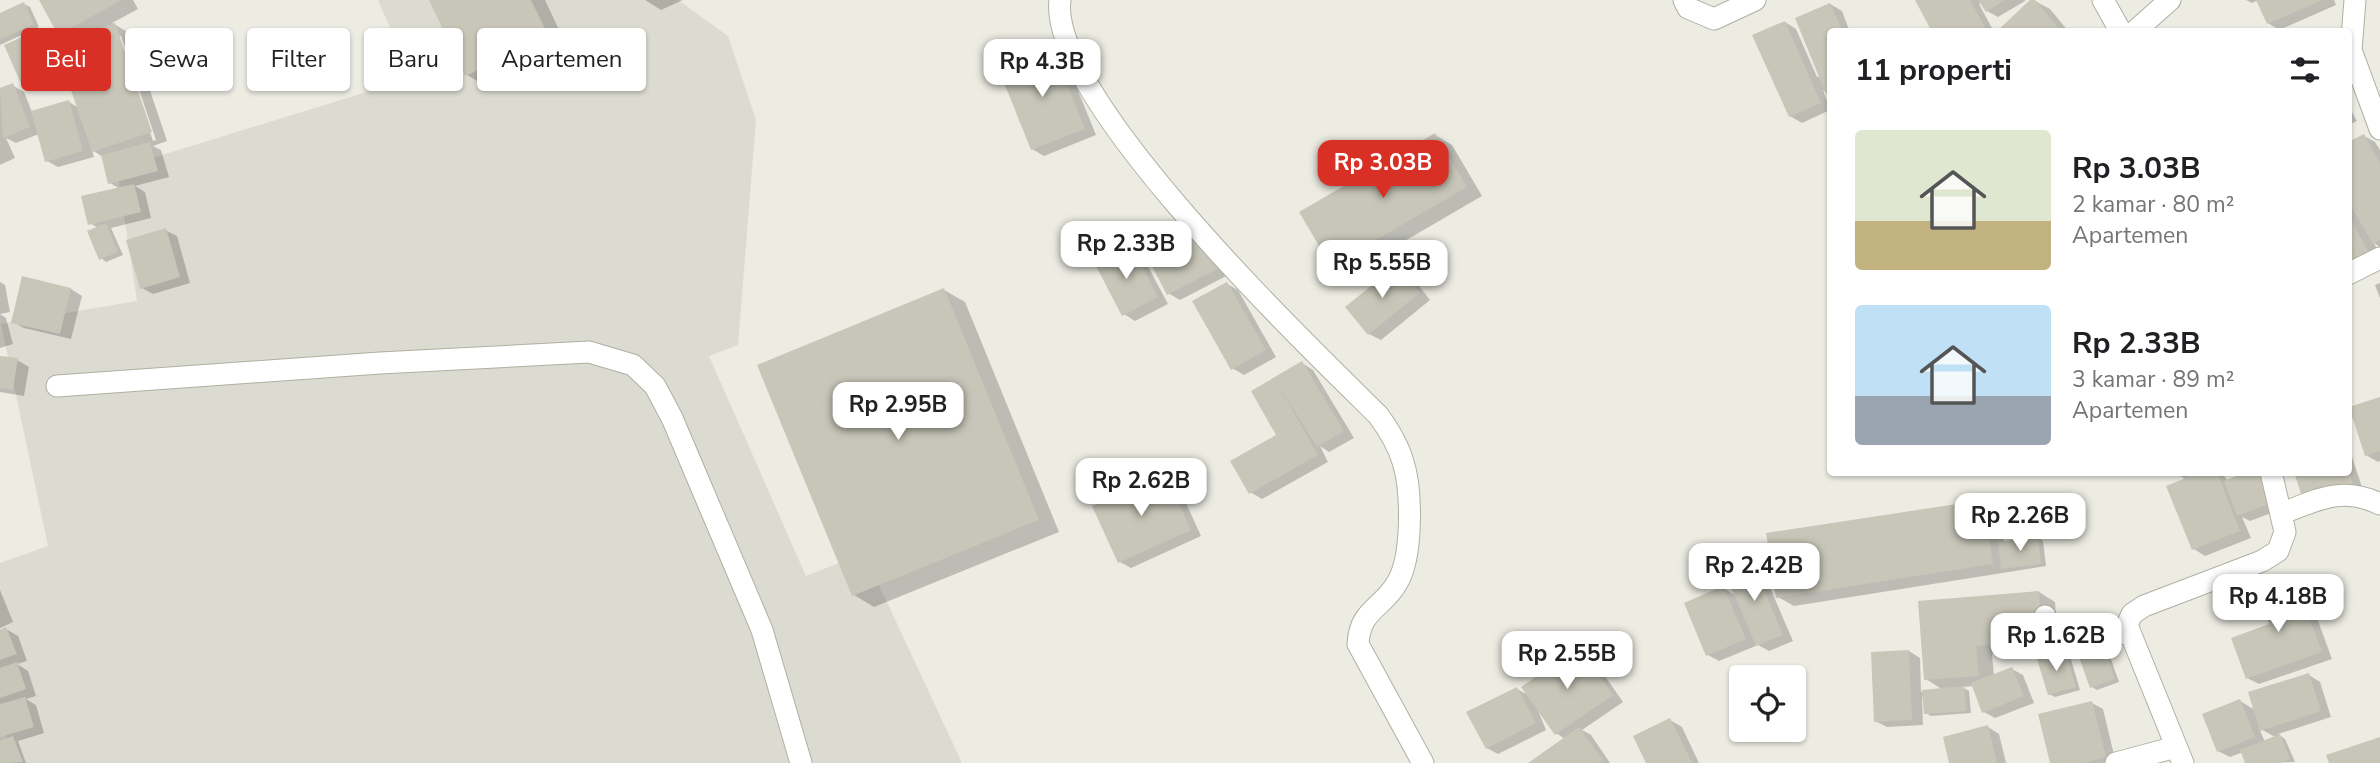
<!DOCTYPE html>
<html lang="id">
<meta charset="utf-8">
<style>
:root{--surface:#fff;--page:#f2f2f2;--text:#202124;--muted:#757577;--accent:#d93025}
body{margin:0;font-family:"Nunito Sans",sans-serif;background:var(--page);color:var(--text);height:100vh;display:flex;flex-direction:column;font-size:26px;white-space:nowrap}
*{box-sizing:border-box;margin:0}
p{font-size:23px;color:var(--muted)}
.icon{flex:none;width:38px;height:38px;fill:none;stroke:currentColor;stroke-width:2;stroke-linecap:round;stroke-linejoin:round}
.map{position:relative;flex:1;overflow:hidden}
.details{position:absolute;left:1827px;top:28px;width:525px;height:448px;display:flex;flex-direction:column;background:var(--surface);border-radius:7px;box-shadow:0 2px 5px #0004}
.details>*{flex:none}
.top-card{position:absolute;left:21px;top:28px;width:665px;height:63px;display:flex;gap:14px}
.tools{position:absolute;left:1729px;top:665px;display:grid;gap:14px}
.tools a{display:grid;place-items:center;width:77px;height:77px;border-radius:7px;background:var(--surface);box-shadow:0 2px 5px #0004;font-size:35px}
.price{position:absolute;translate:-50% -60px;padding:0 16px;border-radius:14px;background:#fff;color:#222;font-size:23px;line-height:46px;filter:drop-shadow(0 2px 4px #0008)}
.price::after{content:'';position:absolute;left:50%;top:42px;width:21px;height:16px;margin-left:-10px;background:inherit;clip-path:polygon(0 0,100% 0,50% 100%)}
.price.on{background:var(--accent);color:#fff}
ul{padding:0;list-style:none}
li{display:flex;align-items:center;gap:21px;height:175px;padding:0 28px}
li span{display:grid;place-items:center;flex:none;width:196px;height:140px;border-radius:7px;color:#555}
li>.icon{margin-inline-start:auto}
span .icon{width:84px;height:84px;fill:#fffc;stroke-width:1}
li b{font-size:30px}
h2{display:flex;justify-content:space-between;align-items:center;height:84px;padding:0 28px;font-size:30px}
.chip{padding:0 24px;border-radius:7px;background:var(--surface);box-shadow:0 2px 5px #0004;font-size:24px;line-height:63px}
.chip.on{background:var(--accent);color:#fff}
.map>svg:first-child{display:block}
.built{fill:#dcdbd1}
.shadow{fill:#0003;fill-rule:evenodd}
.building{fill:#c7c6b8}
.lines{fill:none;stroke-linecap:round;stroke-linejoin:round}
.service-casing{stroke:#afb0a2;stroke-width:23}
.minor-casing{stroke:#afb0a2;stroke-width:23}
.service{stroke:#fff;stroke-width:21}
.minor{stroke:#fff;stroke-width:21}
</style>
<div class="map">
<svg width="2380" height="763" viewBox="0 0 2380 763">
<rect width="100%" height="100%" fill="#ecece3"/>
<path class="built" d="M378 0H678L728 36 756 120 738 345 709 356 806 576 864 553 962 763H13L0 712V563L48 546 1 324 137 301 117 169 412 78Z"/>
<path class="shadow" d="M41 0H133L138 9 112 23 131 34 167 141 153 146 161 150 169 177 135 186 145 192 151 218 111 228 123 255 106 262 101 258 98 228 90 223 120 189 110 183 103 157 92 150 94 157 58 167 47 161 39 134 16 143 6 138 15 158 0 165V90L12 85 24 92 32 112 69 102 79 108 68 77 35 91 23 85 38 32 49 39 63 71 66 70 70 40 59 34ZM117 36H121L156 140 153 141Z
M431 0H545L568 49 487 87 467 75Z
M645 0H683L661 10Z
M1917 0H2025V1L1998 17 1987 11 1982 2 1979 4 1994 32H1934Z
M2033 0 2050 9 2069 32H1998Z
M2246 0H2334L2336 5 2279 30 2268 23 2258 0 2252 3Z
M24 4 30 7 39 27 0 45V15Z
M1830 4 1842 11 1850 32H1830V94L1823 90 1830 110 1802 123 1790 116 1785 22 1796 29 1817 77 1821 76Z
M1053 50 1064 56 1096 135 1044 156 1032 149Z
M2348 105 2357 121 2348 125Z
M1435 135 1452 145 1482 196 1348 274 1332 264Z
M2364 136 2375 142 2380 150V247L2374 243 2380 255V269L2348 286V144Z
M165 230 177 236 190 283 153 294 142 288Z
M1139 238 1234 272 1180 300 1168 293Z
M1131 248 1142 255 1168 304 1135 321 1124 314Z
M1397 267 1409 273 1430 300 1381 340 1369 334Z
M24 278 71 289 82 296 71 339 24 328 13 322Z
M0 282 5 285 10 312 0 314Z
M2380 283V298L2375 285Z
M1227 284 1238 290 1276 357 1244 375 1232 368Z
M944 290 965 302 1059 532 874 607 854 595Z
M0 314 6 318 13 344 0 348Z
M0 358 17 360 29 367 24 396 0 392Z
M1302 363 1313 370 1354 438 1329 452 1320 446 1328 462 1262 499 1250 492 1279 436 1254 391Z
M2380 399V461L2378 462 2366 455Z
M2348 445 2363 490 2316 505 2348 472Z
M2174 472H2221L2228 481 2287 507 2250 521 2242 517 2251 538 2205 556 2194 549 2187 480Z
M1165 475 1176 481 1201 536 1131 568 1120 562Z
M1983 502 1999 511 2004 543 2038 538 2043 541 2046 566 1794 606 1778 597Z
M1751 562 1762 569 1793 641 1769 651 1758 645 1719 661 1708 655 1723 588 1737 596Z
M2296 584 2307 591 2332 659 2259 684 2247 678 2271 625Z
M0 590 13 622 0 628Z
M2039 592 2055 602 2058 649 1992 654 1994 676 2012 669 2023 675 2034 703 1995 718 1984 712 1974 686 1962 687 1969 691 1971 713 1931 716 1926 713 1925 697H1922L1923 725 1887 727 1875 721 1909 651 1920 658 1921 692 1943 690 1926 679Z
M6 629 18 636 27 661 17 664 28 671 36 696 26 699 36 705 44 733 18 741 26 763H0V632Z
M2104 639 2119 682 2097 690 2092 687Z
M1580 649 1591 656 1623 702 1582 730 1591 735 1610 763H1531L1565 739 1556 733 1535 703 1546 730 1498 754 1487 748 1517 689 1530 696Z
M2065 653 2070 656 2080 690 2055 697 2049 694Z
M2309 675 2320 682 2331 717 2278 734 2285 739 2295 762 2247 763 2243 752 2230 757 2218 751 2240 701 2255 710ZM2259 728 2275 737 2265 742Z
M2092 703 2103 709 2116 763H2051Z
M1670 720 1682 727 1699 763H1648Z
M1988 727 1999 734 2006 763H1951Z"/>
<path class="building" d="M39 0H122L58 35Z
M429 0H531L549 37 465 76Z
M1915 0H1970L1986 29 1980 32H1932Z
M1978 0H2005L1986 12Z
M2030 0H2035L2062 32H1996Z
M2256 0H2323L2267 24Z
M24 2 34 24 0 40V13Z
M1830 3 1843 32H1830V92L1826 94 1795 18Z
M1785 21 1821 103 1789 117 1752 35Z
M115 23 152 132 92 152 55 43Z
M38 30 55 71 22 86 4 45Z
M1053 48 1085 129 1031 150 999 70Z
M13 83 30 127 3 138 0 88Z
M69 100 83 151 45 162 31 111Z
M1435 133 1467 187 1331 266 1299 212Z
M2364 134 2380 163V240L2373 244 2348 201V142Z
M150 142 158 171 108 184 101 155Z
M134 184 141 212 88 225 81 196Z
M2348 215 2371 256 2348 268Z
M1181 221 1225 265 1167 295 1137 237Z
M106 223 118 252 99 260 87 231Z
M166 228 180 277 140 289 126 240Z
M1131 246 1158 297 1122 316 1095 264Z
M1397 265 1420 293 1368 335 1345 307Z
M22 276 71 288 60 334 11 323Z
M1227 282 1266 350 1231 370 1192 301Z
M944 288 1039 520 852 596 757 365Z
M0 356 18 358 13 390 0 388Z
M1302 361 1344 431 1317 447 1277 383 1318 455 1249 494 1230 461 1276 435 1251 391Z
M2380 397V451L2365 456 2349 407Z
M2201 472H2217L2240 531 2192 550 2166 486Z
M2246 472H2265L2276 501 2237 516 2224 481Z
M2294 472H2349L2353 484 2303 500Z
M1165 473 1191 530 1118 563 1092 506Z
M1983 500 1993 564 1776 598 1766 533Z
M2038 536 2041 564 2001 569 1998 542Z
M1751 560 1783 635 1756 646 1724 571Z
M2296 582 2322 652 2246 679 2231 638 2269 624 2259 596Z
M1723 586 1746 639 1706 656 1684 603Z
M2039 591 2043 640 1976 646 1979 676 1924 680 1918 601Z
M6 627 17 654 0 660V630Z
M2099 634 2115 679 2090 688 2074 643Z
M1580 647 1613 695 1555 735 1521 687Z
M1909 650 1912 720 1874 722 1871 652Z
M2065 651 2076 687 2048 695 2037 659Z
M17 662 26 689 0 698V668Z
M2012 667 2024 696 1982 713 1971 683Z
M2309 673 2321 711 2260 731 2248 692Z
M1964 686 1966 711 1924 714 1922 690Z
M1517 687 1536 723 1486 749 1466 712Z
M25 697 34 727 0 737V704Z
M2240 699 2255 737 2217 752 2202 714Z
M2092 701 2106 757 2084 763H2050L2038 714Z
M1670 718 1692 763H1646L1633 736Z
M1988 725 1997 763H1949L1943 737Z
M1579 727 1603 760 1598 763H1528Z
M2280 734 2290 759 2280 763H2245L2240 750Z
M13 736 23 762 0 763V741Z
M2380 737V763H2329L2326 755Z"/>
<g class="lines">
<g class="service-casing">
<path id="service" d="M57 386 380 363 589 352 633 365 655 386 672 418 762 630 801 763"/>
</g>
<g class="minor-casing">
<path id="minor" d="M1060 0C1047 96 1307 345 1378 415 1389 430 1398 444 1403 462 1412 490 1413 557 1397 583 1382 609 1360 609 1358 644L1423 763
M1684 0 1688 8 1714 19 1755 0
M2103 0 2121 32
M2355 0 2351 50 2380 129
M2134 32 2170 0
M2348 274 2380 258
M2283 513C2319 499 2343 486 2380 504
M2045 616 2048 628 2055 636 2129 633
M2116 763 2176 747
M2183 763 2127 625 2132 614 2144 606 2262 561 2278 551 2285 532 2271 472"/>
</g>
<use href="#service" class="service"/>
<use href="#minor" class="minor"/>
</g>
</svg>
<div class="tools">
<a><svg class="icon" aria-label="locate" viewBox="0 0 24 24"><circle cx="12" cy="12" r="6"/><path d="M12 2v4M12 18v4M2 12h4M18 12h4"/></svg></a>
</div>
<b class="price" style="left:1042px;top:99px">Rp 4.3B</b>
<b class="price on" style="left:1383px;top:200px">Rp 3.03B</b>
<b class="price" style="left:1126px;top:281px">Rp 2.33B</b>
<b class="price" style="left:1382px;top:300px">Rp 5.55B</b>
<b class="price" style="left:898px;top:442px">Rp 2.95B</b>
<b class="price" style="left:1141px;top:518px">Rp 2.62B</b>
<b class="price" style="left:2020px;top:553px">Rp 2.26B</b>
<b class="price" style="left:1754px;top:603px">Rp 2.42B</b>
<b class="price" style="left:2278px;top:634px">Rp 4.18B</b>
<b class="price" style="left:2056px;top:673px">Rp 1.62B</b>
<b class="price" style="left:1567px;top:691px">Rp 2.55B</b>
<div class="top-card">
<a class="chip on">Beli</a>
<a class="chip">Sewa</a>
<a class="chip">Filter</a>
<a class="chip">Baru</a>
<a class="chip">Apartemen</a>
</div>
<section class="details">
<h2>11 properti<svg class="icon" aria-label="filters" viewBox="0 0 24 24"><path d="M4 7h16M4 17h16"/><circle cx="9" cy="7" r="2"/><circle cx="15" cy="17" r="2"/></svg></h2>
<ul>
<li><span style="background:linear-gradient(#dfe7d0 65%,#c2b280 0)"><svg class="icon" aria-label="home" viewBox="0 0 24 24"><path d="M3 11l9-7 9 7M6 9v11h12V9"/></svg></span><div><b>Rp 3.03B</b><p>2 kamar · 80 m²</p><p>Apartemen</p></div></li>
<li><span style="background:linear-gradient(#bfe0f5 65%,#9aa5b1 0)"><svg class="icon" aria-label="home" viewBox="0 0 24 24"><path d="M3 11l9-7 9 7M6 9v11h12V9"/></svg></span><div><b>Rp 2.33B</b><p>3 kamar · 89 m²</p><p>Apartemen</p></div></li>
</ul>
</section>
</div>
